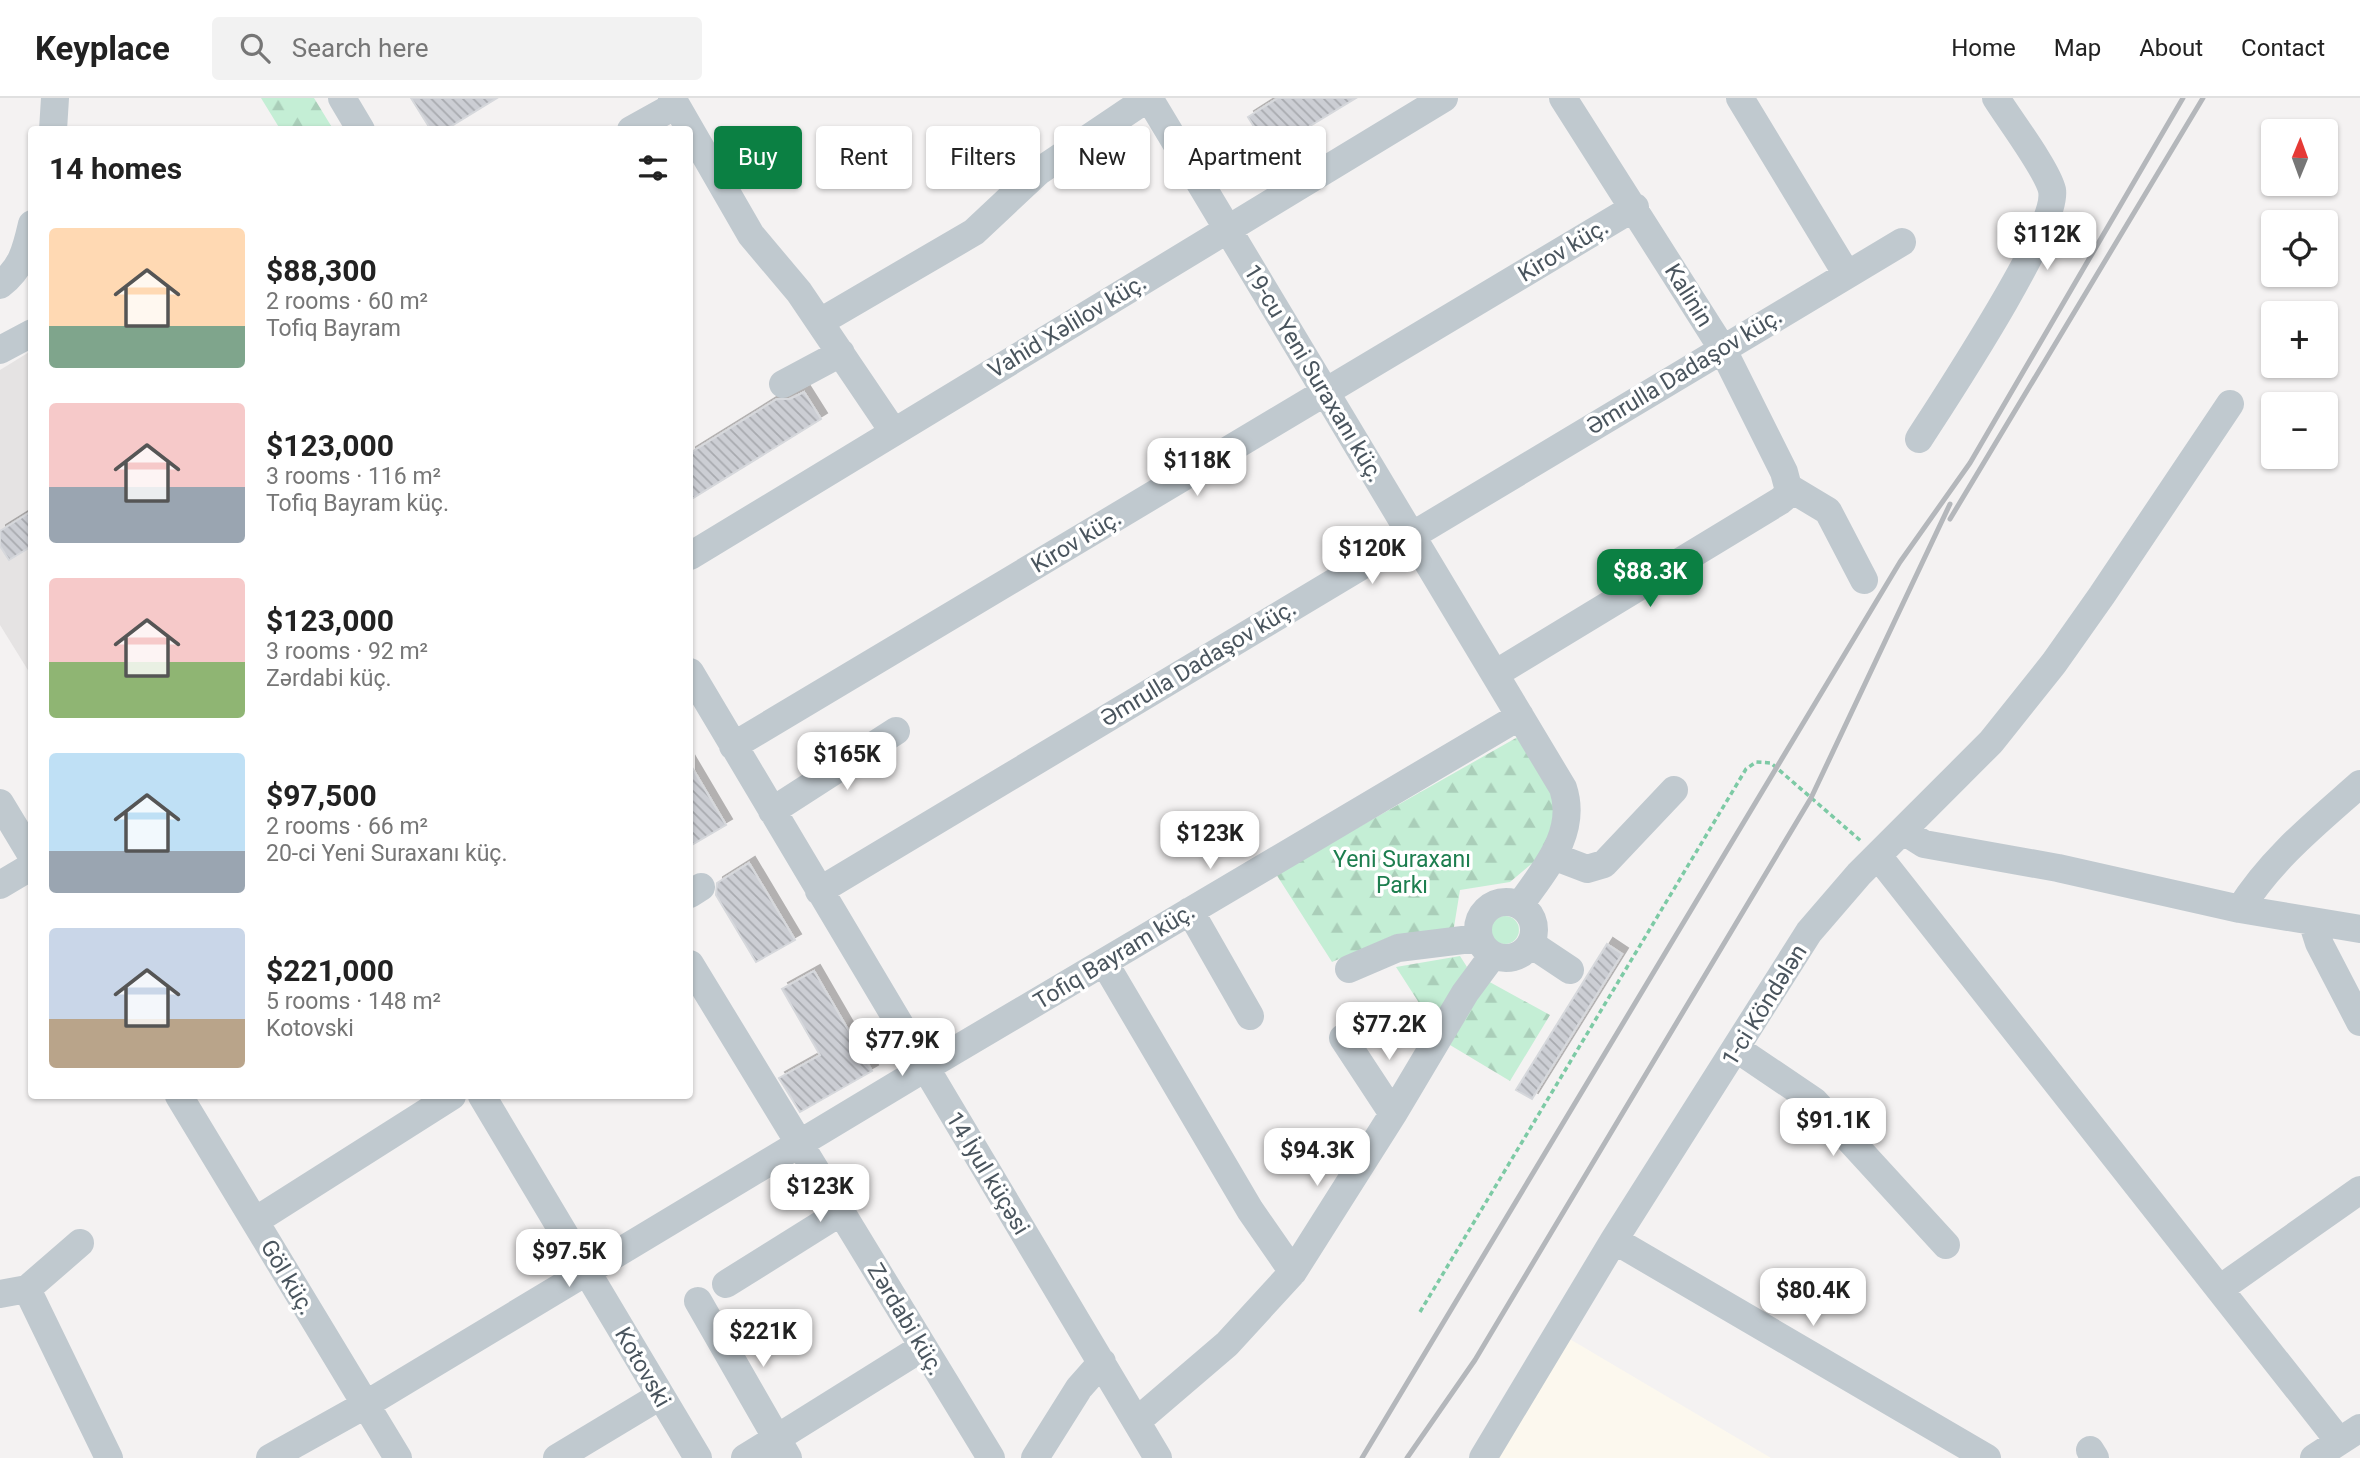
<!DOCTYPE html>
<meta charset="utf-8">
<style>
:root{--surface:#fff;--page:#f2f2f2;--text:#222;--muted:#767676;--line:#e0e0e0;--accent:#0b8043}
body{margin:0;font-family:Roboto,sans-serif;background:var(--page);color:var(--text);height:100vh;display:flex;flex-direction:column;font-size:26px;white-space:nowrap}
*{box-sizing:border-box;margin:0}
p{font-size:23px;color:var(--muted)}
.icon{flex:none;width:38px;height:38px;fill:none;stroke:currentColor;stroke-width:2;stroke-linecap:round;stroke-linejoin:round}
.map{position:relative;flex:1;overflow:hidden}
.panel{position:absolute;left:28px;top:28px;width:665px;height:973px;display:flex;flex-direction:column;background:var(--surface);border-radius:7px;box-shadow:0 2px 5px #0004}
.panel>*{flex:none}
.banner{position:absolute;left:714px;top:28px;width:665px;height:63px;display:flex;gap:14px}
.needle{width:46px;rotate:1deg}
.fabs{position:absolute;left:2261px;top:21px;display:grid;gap:14px}
.fabs a{display:grid;place-items:center;width:77px;height:77px;border-radius:7px;background:var(--surface);box-shadow:0 2px 5px #0004;font-size:35px}
.price{position:absolute;translate:-50% -60px;padding:0 16px;border-radius:14px;background:#fff;color:#222;font-size:23px;line-height:46px;filter:drop-shadow(0 2px 4px #0008)}
.price::after{content:'';position:absolute;left:50%;top:42px;width:21px;height:16px;margin-left:-10px;background:inherit;clip-path:polygon(0 0,100% 0,50% 100%)}
.price.current{background:var(--accent);color:#fff}
ul{padding:0;list-style:none}
li{display:flex;align-items:center;gap:21px;height:175px;padding:0 21px}
li span{display:grid;place-items:center;flex:none;width:196px;height:140px;border-radius:7px;color:#555}
li>.icon{margin-inline-start:auto}
span .icon{width:84px;height:84px;fill:#fffc;stroke-width:1}
li b{font-size:30px}
h2{display:flex;justify-content:space-between;align-items:center;height:84px;padding:0 21px;font-size:30px}
.pill{padding:0 24px;border-radius:7px;background:var(--surface);box-shadow:0 2px 5px #0004;font-size:24px;line-height:63px}
.pill.current{background:var(--accent);color:#fff}
header{display:flex;align-items:center;gap:42px;box-sizing:border-box;height:98px;padding:0 35px;background:var(--surface);border-bottom:2px solid var(--line)}
header strong{font-size:33px}
nav{display:flex;gap:38px;margin-inline-start:auto;font-size:24px}
.search{width:490px;height:63px;background:var(--page);display:flex;align-items:center;gap:18px;box-sizing:border-box;padding:0 24px;border-radius:7px;color:var(--muted);font-size:26px}
.map>svg:first-child{display:block}
.commercial{fill:#fcf8ee}
.education{fill:#e5e3e3}
.green{fill:#c4eed5}
.forest{fill:url(#forest-firs)}
.building{fill:url(#building-back-hatch);stroke:#d6d8dc;stroke-width:2;filter:url(#shadow)}
.lines{fill:none;stroke-linecap:round;stroke-linejoin:round}
.path{stroke:#7dcaa5;stroke-width:3.5;stroke-dasharray:5 3.5;stroke-linecap:butt}
.minor{stroke:#c0c9cf;stroke-width:28}
.rail{stroke:#b4b7bb;stroke-width:5}
.labels{text-anchor:middle;stroke-width:7;stroke-linejoin:round;paint-order:stroke}
.street-label{font-size:23px;fill:#4a555e;stroke:#fff}
.park-label{font-size:23px;fill:#1d7e4f;stroke:#fff}
</style>
<header>
<strong>Keyplace</strong>
<div class="search"><svg class="icon" aria-label="search" viewBox="0 0 24 24"><circle cx="10" cy="10" r="6"/><path d="M15 15l6 6"/></svg>Search here</div>
<nav><a>Home</a><a>Map</a><a>About</a><a>Contact</a></nav>
</header>
<div class="map">
<svg width="2360" height="1360" viewBox="0 0 2360 1360">
<defs>
<pattern id="forest-firs" width="22" height="20" patternUnits="userSpaceOnUse" patternTransform="scale(1.75)"><rect width="22" height="20" fill="#c4eed5"/><path d="M5 1l3.5 6h-7zM16 11l3.5 6h-7z" fill="#aaceb9"/></pattern>
<pattern id="building-back-hatch" width="6" height="6" patternUnits="userSpaceOnUse" patternTransform="scale(1.75)"><rect width="6" height="6" fill="#ccced4"/><path d="M-1 5l2 2M0 0l6 6M5-1l2 2" fill="none" stroke="#a8aaaf"/></pattern>
<filter id="shadow"><feDropShadow dx="6" dy="-6" stdDeviation="0" flood-color="#0004"/></filter>
</defs>
<rect width="100%" height="100%" fill="#f4f2f2"/>
<path class="commercial" d="M1568 1240 1771 1360H1497Z"/>
<path class="education" d="M31 253V577L0 527V272Z"/>
<path class="green" d="M1491 832a14 14 0 1 1 28 0a14 14 0 1 1-28 0Z"/>
<path class="forest" d="M261 0H314L333 31H280Z
M1523 636 1551 678 1556 733 1536 762 1510 784 1460 792 1453 835 1397 836 1332 864 1276 776Z
M1460 858 1467 869 1432 925 1396 869Z
M1486 882 1550 917 1510 983 1450 947Z"/>
<path class="building" d="M411 0H497L445 32H431Z
M1278 0H1356L1269 53 1248 19Z
M804 294 821 321 690 402V355L777 301H790Z
M32 413V448L9 462 0 448V433Z
M690 666 726 727 690 748Z
M749 765 795 842 756 864 716 797 717 785Z
M1607 846 1622 856 1532 1001 1516 992Z
M814 873 872 973 800 1014 779 980 820 957 782 891Z"/>
<g class="lines">
<path class="path" d="M1420 1214 1746 671 1756 664 1771 665 1861 743"/>
<path class="minor" d="M342 0 361 32
M672 0 751 137 799 194 893 333
M1149 0 1563 690C1578 735 1544 772 1520 807
M1740 0 1846 175
M53 32 55 0
M631 32 676 7
M0 187C22 170 26 152 32 126
M820 224 974 134 1038 74 1148 0
M0 252 32 235
M783 286 841 255
M1919 341C1944 302 2059 128 2052 92 2047 71 2009 21 1996 0
M1788 389 1828 413 1864 482
M690 458 1444 0
M690 574 1158 1360
M1495 576 1780 403 1786 398 1788 389 1784 374 1722 250 1563 0
M733 648 1635 109
M0 705 32 758
M772 713 896 633
M1905 734 1924 746 2058 770 2240 811 2360 831
M1553 758 1587 771 1604 766 1674 692
M1878 758 2339 1343
M0 787 32 768
M819 793 1902 144
M690 796 701 789
M1478 832a28 28 0 1 1 56 0a28 28 0 1 1-56 0Z
M2240 811C2271 761 2316 725 2360 686
M1190 813 1250 918
M2312 823 2319 845 2360 924
M1531 846 1570 872
M1104 864 1250 1112 1293 1174
M690 866 991 1360
M1349 871 1398 850 1479 840
M1343 940 1393 1016
M1737 951 1814 1003 1946 1147
M179 998 398 1360
M482 998 698 1360
M255 1123 452 998
M1614 1142 1987 1360
M726 1186 841 1114
M2221 1190 2360 1092
M27 1191 80 1145
M0 1196 27 1191 109 1360
M698 1203 788 1360
M1137 1323 1227 1246 1293 1174 1393 1016 1465 895 1493 857
M2090 1352 2095 1360
M270 1360 365 1307 925 970 1520 618
M557 1360 660 1298
M745 1360 923 1249
M1035 1360 1079 1290 1102 1264
M1483 1360 1614 1142 1809 834 1859 776 1991 644 2054 565 2102 497 2230 306
M2314 1360 2360 1330"/>
<path class="rail" d="M1950 421 2203 0
M1362 1360 1900 464 1970 365 2183 0
M1407 1360 1475 1262 1811 700 1950 406"/>
</g>
<g class="labels">
<g class="street-label">
<text transform="translate(1563 152) rotate(-31)" y="8">Kirov küç.</text>
<text transform="translate(1689 197) rotate(58)" y="8">Kalinin</text>
<text transform="translate(1067 228) rotate(-31)" y="8">Vahid Xəlilov küç.</text>
<text transform="translate(1684 273) rotate(-31)" y="8">Əmrulla Dadaşov küç.</text>
<text transform="translate(1314 275) rotate(59)" y="8">19-cu Yeni Suraxanı küç.</text>
<text transform="translate(1076 443) rotate(-31)" y="8">Kirov küç.</text>
<text transform="translate(1198 565) rotate(-31)" y="8">Əmrulla Dadaşov küç.</text>
<text transform="translate(1114 858) rotate(-31)" y="8">Tofiq Bayram küç.</text>
<text transform="translate(1764 907) rotate(-58)" y="8">1-ci Köndələn</text>
<text transform="translate(988 1075) rotate(59)" y="8">14 İyul küçəsi</text>
<text transform="translate(288 1179) rotate(59)" y="8">Göl küç.</text>
<text transform="translate(906 1221) rotate(59)" y="8">Zərdabi küç.</text>
<text transform="translate(643 1269) rotate(60)" y="8">Kotovski</text>
</g>
<g class="park-label">
<text x="1402" y="769">Yeni Suraxanı<tspan x="1402" dy="26">Parkı</tspan></text>
</g>
</g>
</svg>
<div class="fabs">
<a><svg class="needle" viewBox="-14 -14 28 28"><path d="M0-13l5 13h-10z" fill="#e53935"/><path d="M0 13l5-13h-10z" fill="#767676"/></svg></a>
<a><svg class="icon" aria-label="locate" viewBox="0 0 24 24"><circle cx="12" cy="12" r="6"/><path d="M12 2v4M12 18v4M2 12h4M18 12h4"/></svg></a>
<a>+</a>
<a>−</a>
</div>
<b class="price" style="left:2047px;top:174px">$112K</b>
<b class="price" style="left:1197px;top:400px">$118K</b>
<b class="price" style="left:1372px;top:488px">$120K</b>
<b class="price current" style="left:1650px;top:511px">$88.3K</b>
<b class="price" style="left:847px;top:694px">$165K</b>
<b class="price" style="left:1210px;top:773px">$123K</b>
<b class="price" style="left:1389px;top:964px">$77.2K</b>
<b class="price" style="left:902px;top:980px">$77.9K</b>
<b class="price" style="left:1833px;top:1060px">$91.1K</b>
<b class="price" style="left:1317px;top:1090px">$94.3K</b>
<b class="price" style="left:820px;top:1126px">$123K</b>
<b class="price" style="left:569px;top:1191px">$97.5K</b>
<b class="price" style="left:1813px;top:1230px">$80.4K</b>
<b class="price" style="left:763px;top:1271px">$221K</b>
<div class="banner">
<a class="pill current">Buy</a>
<a class="pill">Rent</a>
<a class="pill">Filters</a>
<a class="pill">New</a>
<a class="pill">Apartment</a>
</div>
<section class="panel">
<h2>14 homes<svg class="icon" aria-label="filters" viewBox="0 0 24 24"><path d="M4 7h16M4 17h16"/><circle cx="9" cy="7" r="2"/><circle cx="15" cy="17" r="2"/></svg></h2>
<ul>
<li><span style="background:linear-gradient(#ffd9b3 70%,#7fa58c 0)"><svg class="icon" aria-label="home" viewBox="0 0 24 24"><path d="M3 11l9-7 9 7M6 9v11h12V9"/></svg></span><div><b>$88,300</b><p>2 rooms · 60 m²</p><p>Tofiq Bayram</p></div></li>
<li><span style="background:linear-gradient(#f6c9c9 60%,#9aa5b1 0)"><svg class="icon" aria-label="home" viewBox="0 0 24 24"><path d="M3 11l9-7 9 7M6 9v11h12V9"/></svg></span><div><b>$123,000</b><p>3 rooms · 116 m²</p><p>Tofiq Bayram küç.</p></div></li>
<li><span style="background:linear-gradient(#f6c9c9 60%,#8fb573 0)"><svg class="icon" aria-label="home" viewBox="0 0 24 24"><path d="M3 11l9-7 9 7M6 9v11h12V9"/></svg></span><div><b>$123,000</b><p>3 rooms · 92 m²</p><p>Zərdabi küç.</p></div></li>
<li><span style="background:linear-gradient(#bfe0f5 70%,#9aa5b1 0)"><svg class="icon" aria-label="home" viewBox="0 0 24 24"><path d="M3 11l9-7 9 7M6 9v11h12V9"/></svg></span><div><b>$97,500</b><p>2 rooms · 66 m²</p><p>20-ci Yeni Suraxanı küç.</p></div></li>
<li><span style="background:linear-gradient(#c9d6e8 65%,#b9a48a 0)"><svg class="icon" aria-label="home" viewBox="0 0 24 24"><path d="M3 11l9-7 9 7M6 9v11h12V9"/></svg></span><div><b>$221,000</b><p>5 rooms · 148 m²</p><p>Kotovski</p></div></li>
</ul>
</section>
</div>
